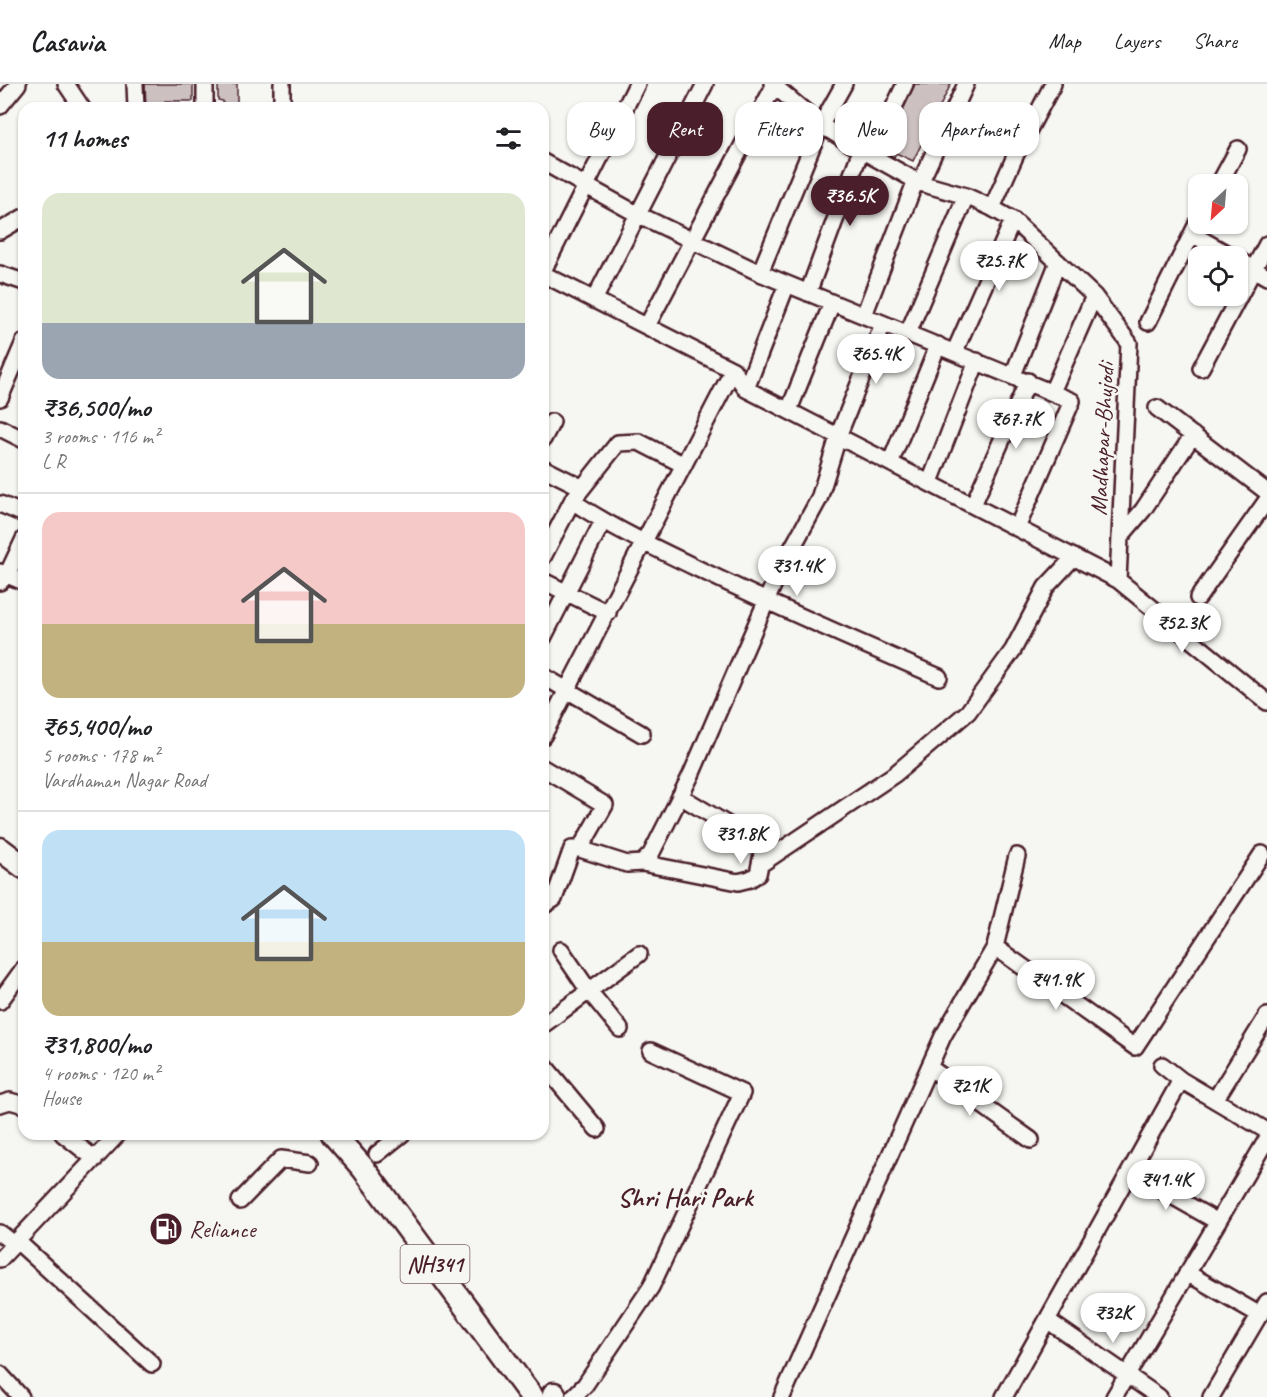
<!DOCTYPE html>
<meta charset="utf-8">
<style>
:root{--surface:#fff;--page:#f6f6f6;--text:#202124;--muted:#757577;--line:#e0e0e0;--accent:#4a1f2b}
body{margin:0;font-family:Caveat,sans-serif;background:var(--page);color:var(--text);height:100vh;display:flex;flex-direction:column;font-size:22px;white-space:nowrap}
*{box-sizing:border-box;margin:0}
p{font-size:20px;color:var(--muted)}
.icon{flex:none;width:33px;height:33px;fill:none;stroke:currentColor;stroke-width:2;stroke-linecap:round;stroke-linejoin:round}
.map{position:relative;flex:1;overflow:hidden}
.panel{position:absolute;left:18px;top:18px;width:531px;height:1038px;display:flex;flex-direction:column;background:var(--surface);border-radius:18px;box-shadow:0 2px 4px #0004}
.panel>*{flex:none}
.guide{position:absolute;left:567px;top:18px;width:570px;height:54px;display:flex;gap:12px}
.needle{width:39px;rotate:206deg}
.buttons{position:absolute;left:1188px;top:90px;display:grid;gap:12px}
.buttons a{display:grid;place-items:center;width:60px;height:60px;border-radius:12px;background:var(--surface);box-shadow:0 2px 4px #0004;font-size:30px}
.price{position:absolute;translate:-50% -51px;padding:0 14px;border-radius:21px;background:#fff;color:#222;font-size:20px;line-height:39px;filter:drop-shadow(0 2px 3px #0008)}
.price::after{content:'';position:absolute;left:50%;top:36px;width:18px;height:14px;margin-left:-9px;background:inherit;clip-path:polygon(0 0,100% 0,50% 100%)}
.price.on{background:var(--accent);color:#fff}
ul{padding:0;list-style:none}
li{display:grid;align-content:center;gap:12px;height:318px;padding:0 24px}
li+li{border-top:2px solid var(--line)}
li span{display:grid;place-items:center;height:186px;border-radius:18px;color:#555}
li>.icon{margin-inline-start:auto}
span .icon{width:108px;height:108px;fill:#fffc;stroke-width:1}
li b{font-size:26px}
h2{display:flex;justify-content:space-between;align-items:center;height:72px;padding:0 24px;font-size:26px}
.tag{padding:0 21px;border-radius:18px;background:var(--surface);box-shadow:0 2px 4px #0004;font-size:21px;line-height:54px}
.tag.on{background:var(--accent);color:#fff}
header{display:flex;align-items:center;gap:36px;box-sizing:border-box;height:84px;padding:0 30px;background:var(--surface);border-bottom:2px solid var(--line)}
header strong{font-size:28px}
nav{display:flex;gap:33px;margin-inline-start:auto;font-size:21px}
.map>svg:first-child{display:block}
.building{fill:#ccc1c0;stroke:#4a1f2b;stroke-width:1.5}
.lines{fill:none;stroke-linecap:round;stroke-linejoin:round}
.minor-casing{stroke:#4a1f2b;stroke-width:20}
.highway-casing{stroke:#4a1f2b;stroke-width:27}
.minor{stroke:#f6f6f2;stroke-width:15}
.highway{stroke:#f6f6f2;stroke-width:22}
.labels{text-anchor:middle;stroke-width:5;stroke-linejoin:round;paint-order:stroke}
.shield{fill:#f6f6f2;stroke:#7e6067;stroke-width:1.5}
.shield-label{font-size:22px;font-weight:bold;fill:#4a1f2b}
.street-label{font-size:24px;fill:#4a1f2b;stroke:#f6f6f2}
.poi-label{font-size:24px;fill:#4a1f2b;stroke:#f6f6f2;text-anchor:start}
.neighbourhood-label{font-size:26px;font-weight:bold;fill:#4a1f2b;stroke:#f6f6f2}
</style>
<header>
<strong>Casavia</strong>
<nav><a>Map</a><a>Layers</a><a>Share</a></nav>
</header>
<div class="map">
<svg width="1267" height="1313" viewBox="0 0 1267 1313">
<rect width="100%" height="100%" fill="#f6f6f2"/>
<filter id="ink" filterUnits="userSpaceOnUse"><feTurbulence type="fractalNoise" baseFrequency=".0167" numOctaves="2"/><feDisplacementMap in="SourceGraphic" scale="12" xChannelSelector="R" yChannelSelector="G"/><feConvolveMatrix kernelMatrix="1 2 1 2 8 2 1 2 1" color-interpolation-filters="sRGB"/></filter>
<g filter="url(#ink)">
<path class="building" d="M145 0H193V17H165V24H146Z
M218 0H237V24H223V17L218 16Z
M915 0H951L913 77 896 69 894 73 884 67Z"/>
<g class="lines">
<g class="minor-casing">
<path id="minor" d="M66 0 82 24
M135 0 136 24
M205 0V24
M282 0V24
M772 0 821 41 861 66 920 99 966 112 992 124
M1053 0 1016 70 992 124 1013 136 1094 212 1129 259 1118 496
M0 22 18 0
M871 71 905 0
M543 78 637 130 760 189 1072 317 1017 444
M920 99 966 0
M1219 100 1238 65
M0 147 24 133
M1192 150 1231 172
M1238 176 1267 193
M543 187 637 0
M760 189 821 41 844 0
M0 190 24 198
M543 190 733 286 746 305 1118 496 1267 618
M808 209 861 66
M594 216 705 0
M864 231 916 96
M1148 238 1198 138
M647 242 775 0
M908 249 966 112
M955 267 1013 136
M1201 284 1267 160
M1013 291 1058 178
M746 305 787 200
M1052 308 1094 212
M0 314 24 258
M1157 324 1267 408
M789 326 832 219
M0 344 24 356
M543 355 552 338
M891 377 938 261
M543 384 581 403
M930 398 977 277
M572 417C614 445 659 466 705 488 782 525 860 559 939 593
M0 420 24 430
M973 421 1028 297
M1121 452 1143 426 1193 351
M543 473 572 417 618 359 639 358 684 381
M0 488 24 498
M543 497 608 529
M0 498 7 491 24 455
M1198 514 1267 416
M543 554 603 437
M543 592 642 650
M543 652 733 286
M543 684 605 721 580 765H572L554 815 543 822
M580 765 627 780 642 779 651 770 691 691 778 490 819 415 839 350 883 240
M642 779 738 798 750 795 758 790 762 770 758 759 680 712
M761 780 895 690 968 628 1013 566 1046 503 1074 473
M995 863 1135 963 1262 770
M561 866 589 907 620 945
M0 917 24 884
M543 941 639 870
M543 980 597 1045
M1162 981 1181 996 1267 1047
M929 983 1031 1056
M1215 1016 1267 932
M0 1020 10 1017 24 1021
M63 1050 95 1075
M377 1070 402 1050
M1130 1088 1218 1138
M240 1117 281 1075 310 1079
M0 1149 14 1160
M17 1157 152 1280
M0 1175 118 1050
M1187 1189 1260 1231
M1047 1236 1159 1313
M0 1290 21 1313
M573 1313 585 1301 651 1203 742 1009 651 967
M782 1313 943 952 995 863 1017 772
M1004 1313 1181 996
M1114 1313 1267 1055
M1211 1313 1267 1218"/>
</g>
<g class="highway-casing">
<path id="highway" d="M0 765 24 783
M333 1050 363 1084 532 1313
M554 1310V1313"/>
</g>
<use href="#minor" class="minor"/>
<use href="#highway" class="highway"/>
</g>
</g>
<defs>
<g id="fuel-disc" transform="scale(1.725)"><circle r="9.5" fill="#4a1f2b" stroke="#f6f6f2"/><path d="M-5.5-6h7V0h2V4h1.3V-2.5L3-4.5l.8-.8L6-3V5H2.5V1h-1V6h-7ZM-4.2-4.7v3.2H.2V-4.7Z" fill="#fff"/></g>
</defs>
<g fill-rule="evenodd">
<use href="#fuel-disc" x="166" y="1145"/>
</g>
<g class="labels">
<rect class="shield" x="400.5" y="1161" width="69" height="38" rx="4.5"/>
<g class="shield-label">
<text x="435" y="1188">NH341</text>
</g>
<g class="street-label">
<text transform="translate(1102 355) rotate(-87)" y="8">Madhapar-Bhujodi</text>
</g>
<g class="poi-label">
<text x="189" y="1153">Reliance</text>
</g>
<g class="neighbourhood-label">
<text x="685" y="1122">Shri Hari Park</text>
</g>
</g>
</svg>
<div class="buttons">
<a><svg class="needle" viewBox="-14 -14 28 28"><path d="M0-13l5 13h-10z" fill="#e53935"/><path d="M0 13l5-13h-10z" fill="#757577"/></svg></a>
<a><svg class="icon" aria-label="locate" viewBox="0 0 24 24"><circle cx="12" cy="12" r="6"/><path d="M12 2v4M12 18v4M2 12h4M18 12h4"/></svg></a>
</div>
<b class="price on" style="left:850px;top:143px">₹36.5K</b>
<b class="price" style="left:999px;top:208px">₹25.7K</b>
<b class="price" style="left:876px;top:301px">₹65.4K</b>
<b class="price" style="left:1016px;top:366px">₹67.7K</b>
<b class="price" style="left:797px;top:513px">₹31.4K</b>
<b class="price" style="left:1182px;top:570px">₹52.3K</b>
<b class="price" style="left:741px;top:781px">₹31.8K</b>
<b class="price" style="left:1056px;top:927px">₹41.9K</b>
<b class="price" style="left:970px;top:1033px">₹21K</b>
<b class="price" style="left:1166px;top:1127px">₹41.4K</b>
<b class="price" style="left:1113px;top:1260px">₹32K</b>
<div class="guide">
<a class="tag">Buy</a>
<a class="tag on">Rent</a>
<a class="tag">Filters</a>
<a class="tag">New</a>
<a class="tag">Apartment</a>
</div>
<section class="panel">
<h2>11 homes<svg class="icon" aria-label="filters" viewBox="0 0 24 24"><path d="M4 7h16M4 17h16"/><circle cx="9" cy="7" r="2"/><circle cx="15" cy="17" r="2"/></svg></h2>
<ul>
<li><span style="background:linear-gradient(#dfe7d0 70%,#9aa5b1 0)"><svg class="icon" aria-label="home" viewBox="0 0 24 24"><path d="M3 11l9-7 9 7M6 9v11h12V9"/></svg></span><div><b>₹36,500/mo</b><p>3 rooms · 116 m²</p><p>L R</p></div></li>
<li><span style="background:linear-gradient(#f6c9c9 60%,#c2b280 0)"><svg class="icon" aria-label="home" viewBox="0 0 24 24"><path d="M3 11l9-7 9 7M6 9v11h12V9"/></svg></span><div><b>₹65,400/mo</b><p>5 rooms · 178 m²</p><p>Vardhaman Nagar Road</p></div></li>
<li><span style="background:linear-gradient(#bfe0f5 60%,#c2b280 0)"><svg class="icon" aria-label="home" viewBox="0 0 24 24"><path d="M3 11l9-7 9 7M6 9v11h12V9"/></svg></span><div><b>₹31,800/mo</b><p>4 rooms · 120 m²</p><p>House</p></div></li>
</ul>
</section>
</div>
